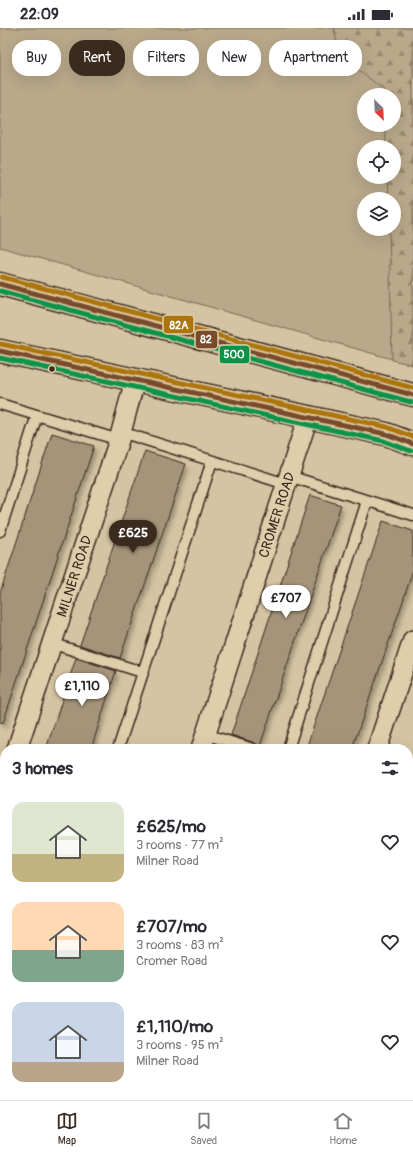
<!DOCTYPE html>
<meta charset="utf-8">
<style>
:root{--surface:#fff;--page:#f7f7f7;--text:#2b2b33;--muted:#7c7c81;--line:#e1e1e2;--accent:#3b2a1e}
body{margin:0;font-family:Pangolin,sans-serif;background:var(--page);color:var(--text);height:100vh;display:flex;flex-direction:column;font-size:15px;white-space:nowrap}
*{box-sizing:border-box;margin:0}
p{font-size:13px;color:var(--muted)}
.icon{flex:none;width:22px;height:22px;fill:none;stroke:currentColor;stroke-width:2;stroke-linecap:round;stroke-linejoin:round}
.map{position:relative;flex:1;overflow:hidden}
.panel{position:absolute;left:0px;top:716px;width:413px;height:356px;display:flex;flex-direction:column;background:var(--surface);border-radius:16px 16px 0 0;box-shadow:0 4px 16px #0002}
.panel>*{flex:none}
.hud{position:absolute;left:12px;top:12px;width:389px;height:36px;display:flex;gap:8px}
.needle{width:26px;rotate:156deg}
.buttons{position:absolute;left:357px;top:60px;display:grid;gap:8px}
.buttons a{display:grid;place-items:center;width:44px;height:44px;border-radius:50%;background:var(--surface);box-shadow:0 4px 16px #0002;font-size:20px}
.price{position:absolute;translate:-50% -34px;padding:0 9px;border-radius:14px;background:#fff;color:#222;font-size:13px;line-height:26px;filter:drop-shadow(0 1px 2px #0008)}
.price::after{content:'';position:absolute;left:50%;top:24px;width:12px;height:9px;margin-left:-6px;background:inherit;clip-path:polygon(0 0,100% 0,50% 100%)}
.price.selected{background:var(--accent);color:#fff}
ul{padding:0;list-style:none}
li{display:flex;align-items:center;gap:12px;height:100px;padding:0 12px}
li span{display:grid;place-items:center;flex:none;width:112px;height:80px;border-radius:12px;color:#555}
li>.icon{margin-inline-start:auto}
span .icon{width:48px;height:48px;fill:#fffc;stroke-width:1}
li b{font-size:17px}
h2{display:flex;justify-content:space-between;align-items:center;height:48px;padding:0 12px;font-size:17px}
.chip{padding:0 14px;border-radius:16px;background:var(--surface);box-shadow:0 4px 16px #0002;font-size:14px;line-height:36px}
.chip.selected{background:var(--accent);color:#fff}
.status{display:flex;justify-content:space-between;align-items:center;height:28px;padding:0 20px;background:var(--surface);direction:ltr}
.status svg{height:11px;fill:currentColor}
.tab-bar{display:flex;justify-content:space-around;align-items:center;height:56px;border-top:1px solid var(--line);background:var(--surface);font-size:11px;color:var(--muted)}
.tab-bar a{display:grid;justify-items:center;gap:2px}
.tab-bar .selected{color:var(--accent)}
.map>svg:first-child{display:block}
.green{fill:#b9a88a;stroke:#7a6954;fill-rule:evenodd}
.forest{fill:url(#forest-firs);stroke:#7a6954}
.building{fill:#a59479;stroke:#3b2a1e;filter:url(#shadow)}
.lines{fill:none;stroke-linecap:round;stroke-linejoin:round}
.lane-casing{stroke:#3b2a1e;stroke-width:13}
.street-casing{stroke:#3b2a1e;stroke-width:22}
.highway-casing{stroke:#3b2a1e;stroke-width:25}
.lane{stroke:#dfceab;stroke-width:10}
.street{stroke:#dfceab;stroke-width:19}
.highway{stroke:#dfceab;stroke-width:22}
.bus-1-casing{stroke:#dfceab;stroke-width:8}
.bus-2-casing{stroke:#dfceab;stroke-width:8}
.bus-3-casing{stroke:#dfceab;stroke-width:8}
.bus-1{stroke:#7a4b2a;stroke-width:5}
.bus-2{stroke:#099349;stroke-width:5}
.bus-3{stroke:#ac740c;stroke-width:5}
.bus-dot{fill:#3b2a1e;stroke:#dfceab;stroke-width:1.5}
.labels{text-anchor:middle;stroke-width:3;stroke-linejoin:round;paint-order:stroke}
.street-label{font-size:14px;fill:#3b2a1e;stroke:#dfceab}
.line-badge{stroke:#dfceab;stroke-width:1.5}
.badge-label{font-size:11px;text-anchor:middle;font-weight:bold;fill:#fff}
</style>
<div class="status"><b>22:09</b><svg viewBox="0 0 49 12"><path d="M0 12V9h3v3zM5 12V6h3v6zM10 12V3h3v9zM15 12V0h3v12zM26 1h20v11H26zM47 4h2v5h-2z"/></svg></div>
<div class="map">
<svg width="413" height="1072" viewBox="0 0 413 1072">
<defs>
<pattern id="forest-firs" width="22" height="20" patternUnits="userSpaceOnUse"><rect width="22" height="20" fill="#b9a88a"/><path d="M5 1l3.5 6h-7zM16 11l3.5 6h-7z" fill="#988970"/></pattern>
<filter id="shadow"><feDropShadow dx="2.5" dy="4.5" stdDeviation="2" flood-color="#0004"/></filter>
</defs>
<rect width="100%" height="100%" fill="#d5c4a3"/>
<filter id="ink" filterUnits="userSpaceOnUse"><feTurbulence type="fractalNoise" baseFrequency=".025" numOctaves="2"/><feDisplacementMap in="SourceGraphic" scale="8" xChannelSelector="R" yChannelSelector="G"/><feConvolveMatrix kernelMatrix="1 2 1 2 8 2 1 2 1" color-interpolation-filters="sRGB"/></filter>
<g filter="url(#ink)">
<path class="green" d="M0 0H413V337L0 219ZM364 67H394V97H364ZM364 119H394V149H364ZM364 171H394V201H364Z"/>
<path class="forest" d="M334 0H413V337L392 332 389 201H394V171H388L387 149H394V119H386L385 97H394V67H384V62L339 27Z"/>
<path class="building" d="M52 405 94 418 3 695 0 694V565Z
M145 423 186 436 120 630 80 617Z
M310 467 341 477 259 721 255 715 231 707Z
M383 493 413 503V542L403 573 352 721H306Z
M76 630 116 643 104 680 91 721H46Z"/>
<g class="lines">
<g class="lane-casing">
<path id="lane" d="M0 376 119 412
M121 404 286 456
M289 448 413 487
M0 503 37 387
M51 615 142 644
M205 706 253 721
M118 721 212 433
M288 721 367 473
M408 749 413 751
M0 805 5 806
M408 912 413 896
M408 942 413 944
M0 994 5 996
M220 1067 235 1072"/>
</g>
<g class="street-casing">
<g id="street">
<path id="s1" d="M17 721 119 412 135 352"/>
<path id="s2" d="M201 721 308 389"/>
<path d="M377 721 413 612"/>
<path d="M0 776 5 760"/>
<path d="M0 899 5 901"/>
<path d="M408 1035 413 1037"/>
</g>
</g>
<g class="highway-casing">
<path id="highway" d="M0 256 413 367
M0 323 308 389 386 406 413 416"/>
</g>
<use href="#lane" class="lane"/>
<use href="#street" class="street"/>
<use href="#highway" class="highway"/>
<g class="bus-1-casing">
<path id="bus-1" d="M0 256 413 367
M0 323 386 406 413 416"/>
</g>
<g class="bus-2-casing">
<path id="bus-2" d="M0 263 411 374
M0 330 384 413 411 423"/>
</g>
<g class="bus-3-casing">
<path id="bus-3" d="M2 249 413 360
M1 316 387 399 413 409"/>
</g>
<use href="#bus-1" class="bus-1"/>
<use href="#bus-2" class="bus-2"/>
<use href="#bus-3" class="bus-3"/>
</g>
</g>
<circle class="bus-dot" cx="52" cy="341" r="3.5"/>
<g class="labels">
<g class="street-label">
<text dy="5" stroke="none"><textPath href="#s2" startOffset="246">CROMER ROAD</textPath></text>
<text dy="5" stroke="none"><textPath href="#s1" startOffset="182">MILNER ROAD</textPath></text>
</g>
</g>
<g class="line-badge">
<rect x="163" y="287" width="31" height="19" rx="4" fill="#ac740c"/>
<rect x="195" y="302" width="23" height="19" rx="4" fill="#7a4b2a"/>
<rect x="219" y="317" width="31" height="19" rx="4" fill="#099349"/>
</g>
<g class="badge-label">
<text x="179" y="301">82A</text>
<text x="206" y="315">82</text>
<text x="234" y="330">500</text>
</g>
</svg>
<div class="buttons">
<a><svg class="needle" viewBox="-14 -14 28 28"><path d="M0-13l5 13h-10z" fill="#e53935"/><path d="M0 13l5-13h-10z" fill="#7c7c81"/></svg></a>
<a><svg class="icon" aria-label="locate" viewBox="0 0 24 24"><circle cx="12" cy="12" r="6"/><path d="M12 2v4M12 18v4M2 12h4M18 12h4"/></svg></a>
<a><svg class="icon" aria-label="layers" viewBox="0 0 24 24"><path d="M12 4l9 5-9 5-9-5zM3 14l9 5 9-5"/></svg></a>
</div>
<b class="price selected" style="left:133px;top:526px">£625</b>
<b class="price" style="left:286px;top:591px">£707</b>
<b class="price" style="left:82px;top:679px">£1,110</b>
<div class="hud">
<a class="chip">Buy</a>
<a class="chip selected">Rent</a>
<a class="chip">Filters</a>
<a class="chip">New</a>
<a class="chip">Apartment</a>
</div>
<section class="panel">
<h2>3 homes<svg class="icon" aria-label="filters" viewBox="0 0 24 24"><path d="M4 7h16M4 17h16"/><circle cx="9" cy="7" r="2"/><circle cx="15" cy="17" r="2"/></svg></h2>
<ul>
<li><span style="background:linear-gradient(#dfe7d0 65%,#c2b280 0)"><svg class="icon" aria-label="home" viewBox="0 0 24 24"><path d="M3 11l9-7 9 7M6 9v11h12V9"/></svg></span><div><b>£625/mo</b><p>3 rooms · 77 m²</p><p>Milner Road</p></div><svg class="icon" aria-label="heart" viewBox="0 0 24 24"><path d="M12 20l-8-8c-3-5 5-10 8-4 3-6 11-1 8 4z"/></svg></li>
<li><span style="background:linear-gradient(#ffd9b3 60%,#7fa58c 0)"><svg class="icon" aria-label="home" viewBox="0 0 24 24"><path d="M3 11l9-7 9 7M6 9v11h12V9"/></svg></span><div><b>£707/mo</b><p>3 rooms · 83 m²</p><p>Cromer Road</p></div><svg class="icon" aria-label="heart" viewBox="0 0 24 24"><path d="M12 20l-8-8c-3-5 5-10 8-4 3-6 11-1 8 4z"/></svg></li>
<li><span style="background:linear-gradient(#c9d6e8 75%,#b9a48a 0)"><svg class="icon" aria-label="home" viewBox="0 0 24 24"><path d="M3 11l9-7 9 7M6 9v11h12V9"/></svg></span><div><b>£1,110/mo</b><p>3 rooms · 95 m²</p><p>Milner Road</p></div><svg class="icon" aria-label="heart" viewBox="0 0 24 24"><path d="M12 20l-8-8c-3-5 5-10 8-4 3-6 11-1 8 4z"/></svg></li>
</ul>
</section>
</div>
<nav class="tab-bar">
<a class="selected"><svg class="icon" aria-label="map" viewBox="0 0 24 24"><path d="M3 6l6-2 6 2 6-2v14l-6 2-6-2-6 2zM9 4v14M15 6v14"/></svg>Map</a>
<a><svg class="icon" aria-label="saved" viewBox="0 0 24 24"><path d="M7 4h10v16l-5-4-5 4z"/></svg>Saved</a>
<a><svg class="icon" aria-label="home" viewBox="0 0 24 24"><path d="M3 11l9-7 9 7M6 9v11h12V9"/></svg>Home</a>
</nav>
